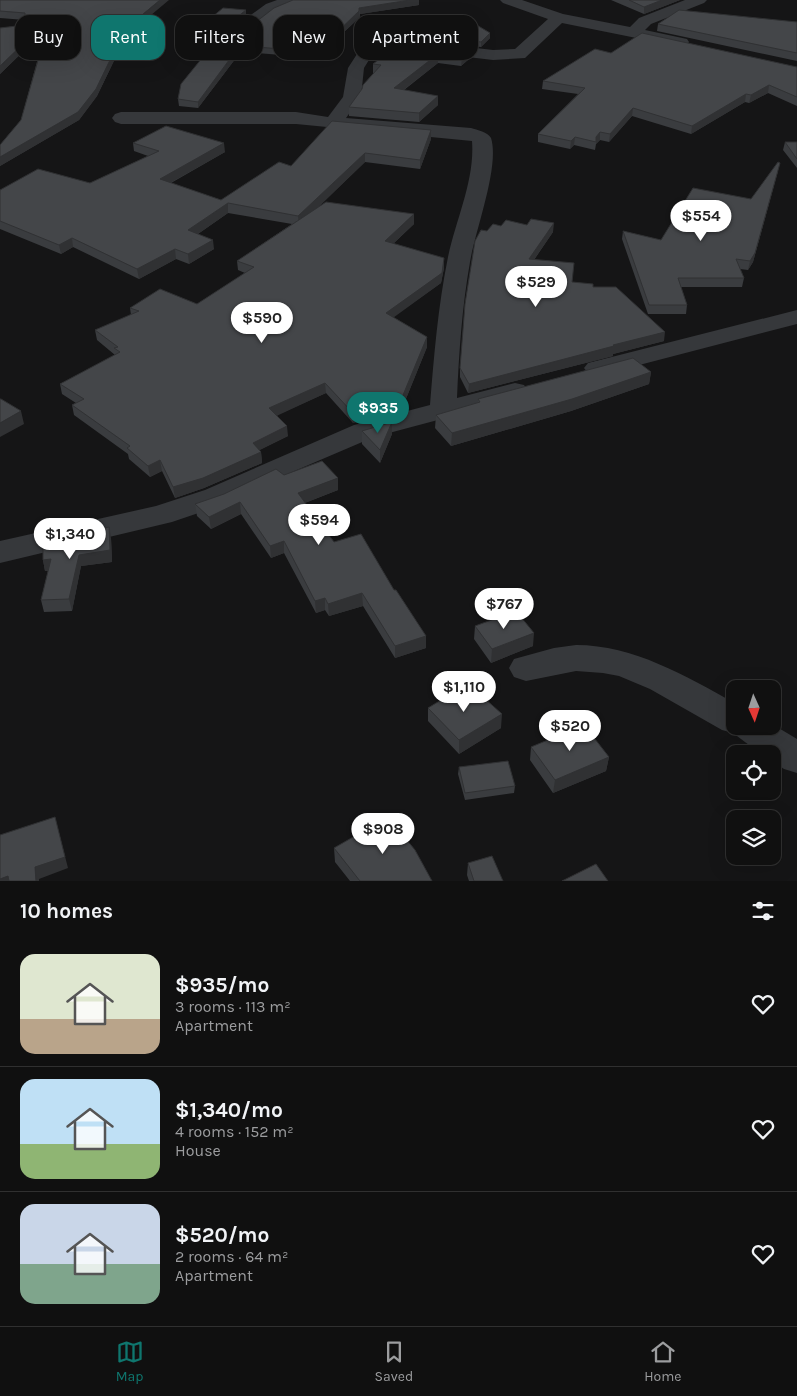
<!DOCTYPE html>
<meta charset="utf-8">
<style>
:root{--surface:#101010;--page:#191919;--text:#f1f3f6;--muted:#9c9d9f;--line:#303030;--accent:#0f766e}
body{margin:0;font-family:Karla,sans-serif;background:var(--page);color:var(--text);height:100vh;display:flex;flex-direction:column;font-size:19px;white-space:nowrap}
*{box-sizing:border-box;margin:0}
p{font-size:16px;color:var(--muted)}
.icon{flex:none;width:28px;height:28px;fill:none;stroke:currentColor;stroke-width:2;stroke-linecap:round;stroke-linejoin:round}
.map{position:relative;height:881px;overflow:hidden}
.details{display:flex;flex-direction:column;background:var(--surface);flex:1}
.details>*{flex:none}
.top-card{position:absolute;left:15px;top:15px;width:500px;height:45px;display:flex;gap:10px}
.needle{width:32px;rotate:177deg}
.buttons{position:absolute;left:726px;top:680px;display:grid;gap:10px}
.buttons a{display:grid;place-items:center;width:55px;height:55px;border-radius:10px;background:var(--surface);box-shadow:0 5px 20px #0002,0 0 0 1px var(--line);font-size:25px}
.price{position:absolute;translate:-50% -42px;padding:0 11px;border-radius:18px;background:#fff;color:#222;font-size:16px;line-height:32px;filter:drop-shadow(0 1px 2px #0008)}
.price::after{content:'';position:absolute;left:50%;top:30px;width:15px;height:11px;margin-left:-8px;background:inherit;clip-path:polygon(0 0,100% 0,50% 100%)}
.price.current{background:var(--accent);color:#fff}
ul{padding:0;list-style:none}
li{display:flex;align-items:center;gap:15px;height:125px;padding:0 20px}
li+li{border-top:1px solid var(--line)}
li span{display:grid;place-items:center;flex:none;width:140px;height:100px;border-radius:15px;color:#555}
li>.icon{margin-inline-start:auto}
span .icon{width:60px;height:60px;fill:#fffc;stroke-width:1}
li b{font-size:21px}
h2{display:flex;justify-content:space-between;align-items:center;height:60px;padding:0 20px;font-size:21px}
.chip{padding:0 18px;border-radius:15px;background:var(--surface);box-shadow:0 5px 20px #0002,0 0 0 1px var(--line);font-size:18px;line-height:45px}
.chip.current{background:var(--accent);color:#fff}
.tab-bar{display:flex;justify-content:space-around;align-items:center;height:70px;border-top:1px solid var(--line);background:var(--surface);font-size:14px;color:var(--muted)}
.tab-bar a{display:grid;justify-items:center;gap:2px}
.tab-bar .current{color:var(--accent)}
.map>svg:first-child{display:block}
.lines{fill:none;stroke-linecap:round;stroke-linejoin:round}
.street{fill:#36383b;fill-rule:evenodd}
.wall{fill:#3a3c3f}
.shaded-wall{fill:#303133}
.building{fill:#444649;stroke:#303133}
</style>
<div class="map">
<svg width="797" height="881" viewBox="0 0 797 881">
<rect width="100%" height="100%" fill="#151516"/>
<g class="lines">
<path class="street" d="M277 0H300C294 7 282 7 274 12 262 20 246 40 230 36L228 33 230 30 266 4Z
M500 0H522L563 14 630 27 639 18 685 0H707L704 3 651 24 645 30 687 39 689 42 687 45 681 47 562 23 525 58 493 60 383 47H377L364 68 361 97 346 118 471 128C477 130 488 132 491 138 500 166 475 231 470 262 462 307 459 353 457 398L515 383 524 385 528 391 524 397 374 437 271 481 225 504 172 522 0 563V541L156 506 205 490 354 425 430 405C434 356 438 306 448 257 456 219 475 180 472 141L296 124H121L115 122 112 118 115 114 121 112H296L328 117 343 97 348 68 366 40 383 37 493 50 515 49 548 19 503 3Z
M797 310V324L597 376 588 373 584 368 588 363Z
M576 645C634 645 685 676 735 703V726H772V724L797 739V773L784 769 772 761V754H761L733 733 722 730 650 689 619 676 603 673 576 671 526 681 514 677 509 668 514 659 554 648Z"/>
</g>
<path class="wall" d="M0 0 126 36 97 96 79 120 0 166V145L21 120 46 29 0 74V28L25 25V20L0 18Z
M293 0H419V5L360 14V17L326 49 292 45 281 55 245 52 243 55 239 54 198 108 179 106 178 99 206 53H177L176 47 246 16 228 31 236 32 248 28Z
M611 0H680L644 14Z
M797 22V61L657 31 658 24Z
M418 35 490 38 481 47 418 39Z
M401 43 469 51V59L461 66 438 63 404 90 438 96V105L419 122 349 116V107L374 73H373V64Z
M611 53 797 67V106L768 93 749 103 745 102 691 134 632 116 609 142 600 140 596 144 595 150 574 145 570 149 538 142V134L578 94 542 89 543 81Z
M431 139 420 169 365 162 319 206 414 224 393 244 444 258V268L441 283 393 317 427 337V347L401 411 353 423 326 393 277 415 288 436 259 450 261 452 262 463 204 488 175 498 162 471 150 477 129 459 128 454 74 415 72 405 76 403 62 394 60 384 115 355 97 340 95 330 131 315 130 308 197 304 245 273 238 270 237 261 292 224 228 213 198 234 214 249 189 264 176 259 139 279 73 247 61 254 0 229V190L90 183 148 156 134 151 133 143 225 152 171 183 221 200 291 166Z
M785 142H797V168L783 150Z
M778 171 753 262 748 270 740 269 744 278 742 287H681L687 305 686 314H648L622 239 623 231 661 240 751 199Z
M501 226 553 232 534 260 572 282 593 287 664 341 613 354V356L468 393 460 377V368L487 231Z
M651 372 649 384 571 411 451 446 435 428 436 415 478 402V399Z
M392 422V434L380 463 362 444V431Z
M284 475 338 490 305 503 334 542 394 590 426 636V648L395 658 363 606 329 616 325 610 316 613 284 553 271 558 241 514 211 529 197 516 195 504Z
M111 538 112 562 81 566 72 611 44 612 41 600 48 571H45L43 560Z
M475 626 533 646 491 663 474 639Z
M478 700 501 728 459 754 428 721V708Z
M531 747 609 757 606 771 553 793 530 760Z
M459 767 515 786 514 793 465 800 458 774Z
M334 848 432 881H350L335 862Z
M468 863 503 881H469L467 875Z"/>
<path class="shaded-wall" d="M160 0H169L126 36 97 96 79 120 0 166V157L125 29Z
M410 0H419V5L360 14 359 8Z
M662 0H680L644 14V7Z
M246 10V16L226 32V26Z
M359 11 360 17 326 49V43Z
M50 18 51 25 0 74V66Z
M490 33V38L481 47V42Z
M292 38V45L281 55V49Z
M245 46V52L243 55V48Z
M238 48 239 54 198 108V102Z
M469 51V59L461 66 462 58Z
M438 54V63L394 97V88Z
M769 85 768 93 749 103 751 95Z
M746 94 745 102 691 134 692 126Z
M438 96V105L419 122V113Z
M633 108 632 116 609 142 610 134Z
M431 130V139L420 169V160Z
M600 132V140L596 144V137Z
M575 137 574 145 570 149 571 141Z
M224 143 225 152 161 188 160 179Z
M365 153V162L299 226 298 216Z
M780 163 753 262 748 270 750 261Z
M228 203V213L189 240 188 230Z
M414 214V224L385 251V241Z
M554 223 553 232 528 268 529 259Z
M72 238 73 247 61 254 59 245Z
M213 240 214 249 189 264 188 254Z
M175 249 176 259 139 279 137 269Z
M444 258V268L441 283 386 323V313Z
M665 332 664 341 613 354V356L468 393 469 384 613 345Z
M427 337V347L401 411 353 423V413Z
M651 372 649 384 571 411 451 446 452 433Z
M325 383 326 393 270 419 269 408Z
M21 411 24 424 0 437V423Z
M392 422V434L380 463V450Z
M287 426 288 436 254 453 253 443Z
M261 452 262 463 204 488 175 498 173 487Z
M160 460 162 471 150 477 148 466Z
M338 478V490L299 505 298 493Z
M240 502 241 514 211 529 209 517Z
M109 527 111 538 112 562 81 566 72 611 69 599 79 555Z
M284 541V553L271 558 270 546Z
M51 559 54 570 45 571 43 560Z
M362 593 363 606 329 616 328 604Z
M325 598V610L316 613 315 601Z
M534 633 533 646 491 663 492 649Z
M426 636V648L395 658V646Z
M502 714 501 728 459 754V740Z
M609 757 606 771 553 793 555 780Z
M55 817 68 868 39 879V881H36L35 867Z
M8 876 10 881H0V879Z"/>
<path class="building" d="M0 0H160L125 29 96 89 78 112 0 157V145L21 120 50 18 0 66V28L25 25V13L0 11Z
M293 0H410L359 8V11L326 43 292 38 281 49 245 46 243 48H238L198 102 178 99 181 84 211 47H176L223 8 246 10 226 26 228 31 236 32 248 28 274 8Z
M629 0H662L644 7Z
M679 10 797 22V53L658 24Z
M441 18 475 24 490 33 481 42 418 35Z
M642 33 797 67V97L769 85 751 95 746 94 692 126 633 108 610 134 600 132 596 137V142L575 137 571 141 538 134 585 88 543 81 595 49 611 53Z
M401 43 469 51 462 58 438 54 394 88 438 96 419 113 349 107 362 89 363 85 381 65 373 64Z
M332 121 431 130 420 160 365 153 298 216 228 203 188 230 213 240 188 254 175 249 137 269 72 238 59 245 0 221V190L38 169 90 183 159 151 133 143 166 126 224 143 160 179 221 200 279 162 291 166Z
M785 142H797V159Z
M778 162 780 163 755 253 750 261 736 259 744 278H678L687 305H649L623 231 661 240 693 188 751 199Z
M326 202 414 214 385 241 444 258 442 273 386 313 427 337 401 400 353 413 325 383 269 408 287 426 253 443 261 452 203 478 173 487 160 460 148 466 127 448 130 446 72 405 84 399 60 384 120 352 114 348 118 347 95 330 139 311 130 308 160 289 197 304 254 267 237 261Z
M531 219 554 223 529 259 574 263 572 282 593 284V287H616L665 332 613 345 614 346 469 384 460 368 465 304 475 241 481 230 487 231 493 224 501 226 506 220 527 225Z
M633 358 651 372 572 399 452 433 436 415 480 402 478 399Z
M0 399H1L21 411 0 423Z
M392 422 380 450 362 431Z
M322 461 338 478 298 493 334 542 361 534 394 590H396L426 636 395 646 362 593 328 604 325 598 315 601 284 541 270 546 240 502 209 517 195 504 224 494 276 469 284 475Z
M109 527 110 550 79 555 69 599 41 600 51 559 43 560V543Z
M516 611 534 633 492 649 475 626Z
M464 686 478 700 483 697 502 714 459 740 428 708Z
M584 725 609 757 555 780 531 747Z
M508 761 515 786 465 793 459 767Z
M55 817 65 857 35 867 36 881H9L8 876 0 879V835Z
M388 817 415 850 432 881H360L334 848Z
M492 856 503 881H474L468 863Z
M596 864 608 881H562Z"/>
</svg>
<div class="buttons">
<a><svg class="needle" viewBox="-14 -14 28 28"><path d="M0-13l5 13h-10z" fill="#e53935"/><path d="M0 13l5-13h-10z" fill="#9c9d9f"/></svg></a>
<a><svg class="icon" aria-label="locate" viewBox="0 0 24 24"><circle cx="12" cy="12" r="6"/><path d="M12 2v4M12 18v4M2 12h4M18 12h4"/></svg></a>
<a><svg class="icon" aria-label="layers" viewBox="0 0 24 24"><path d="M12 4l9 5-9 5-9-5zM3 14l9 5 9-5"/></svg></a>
</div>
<b class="price" style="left:701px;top:242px">$554</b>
<b class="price" style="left:536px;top:308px">$529</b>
<b class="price" style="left:262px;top:344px">$590</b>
<b class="price current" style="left:378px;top:434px">$935</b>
<b class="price" style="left:319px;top:546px">$594</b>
<b class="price" style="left:70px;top:560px">$1,340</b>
<b class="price" style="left:504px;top:630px">$767</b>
<b class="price" style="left:464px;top:713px">$1,110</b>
<b class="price" style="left:570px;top:752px">$520</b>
<b class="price" style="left:383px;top:855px">$908</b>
<div class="top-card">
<a class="chip">Buy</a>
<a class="chip current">Rent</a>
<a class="chip">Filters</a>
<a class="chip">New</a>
<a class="chip">Apartment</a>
</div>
</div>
<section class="details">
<h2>10 homes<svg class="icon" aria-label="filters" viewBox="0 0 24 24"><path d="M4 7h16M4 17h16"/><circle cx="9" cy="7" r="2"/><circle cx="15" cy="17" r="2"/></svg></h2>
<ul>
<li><span style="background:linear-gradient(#dfe7d0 65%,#b9a48a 0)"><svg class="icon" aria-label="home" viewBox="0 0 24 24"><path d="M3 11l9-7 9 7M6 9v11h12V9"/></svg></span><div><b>$935/mo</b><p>3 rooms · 113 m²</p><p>Apartment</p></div><svg class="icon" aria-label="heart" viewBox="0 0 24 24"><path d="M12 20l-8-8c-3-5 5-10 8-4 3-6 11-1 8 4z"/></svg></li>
<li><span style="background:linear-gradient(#bfe0f5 65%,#8fb573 0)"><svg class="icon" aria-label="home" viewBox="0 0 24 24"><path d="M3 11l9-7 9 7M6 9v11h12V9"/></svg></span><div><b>$1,340/mo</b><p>4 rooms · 152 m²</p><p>House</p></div><svg class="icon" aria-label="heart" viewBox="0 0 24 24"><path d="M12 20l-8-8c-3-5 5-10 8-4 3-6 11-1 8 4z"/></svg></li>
<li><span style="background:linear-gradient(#c9d6e8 60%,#7fa58c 0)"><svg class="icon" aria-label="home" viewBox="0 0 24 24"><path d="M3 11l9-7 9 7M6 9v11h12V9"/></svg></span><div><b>$520/mo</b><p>2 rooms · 64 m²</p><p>Apartment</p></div><svg class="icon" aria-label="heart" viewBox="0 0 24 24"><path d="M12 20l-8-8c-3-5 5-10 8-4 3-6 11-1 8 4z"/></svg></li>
</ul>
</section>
<nav class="tab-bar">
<a class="current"><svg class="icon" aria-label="map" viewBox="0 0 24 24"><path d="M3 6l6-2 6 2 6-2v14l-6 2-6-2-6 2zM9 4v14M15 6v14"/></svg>Map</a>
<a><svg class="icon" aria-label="saved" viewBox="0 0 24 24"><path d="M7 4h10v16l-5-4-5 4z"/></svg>Saved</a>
<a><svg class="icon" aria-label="home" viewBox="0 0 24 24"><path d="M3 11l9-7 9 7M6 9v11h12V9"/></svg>Home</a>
</nav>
